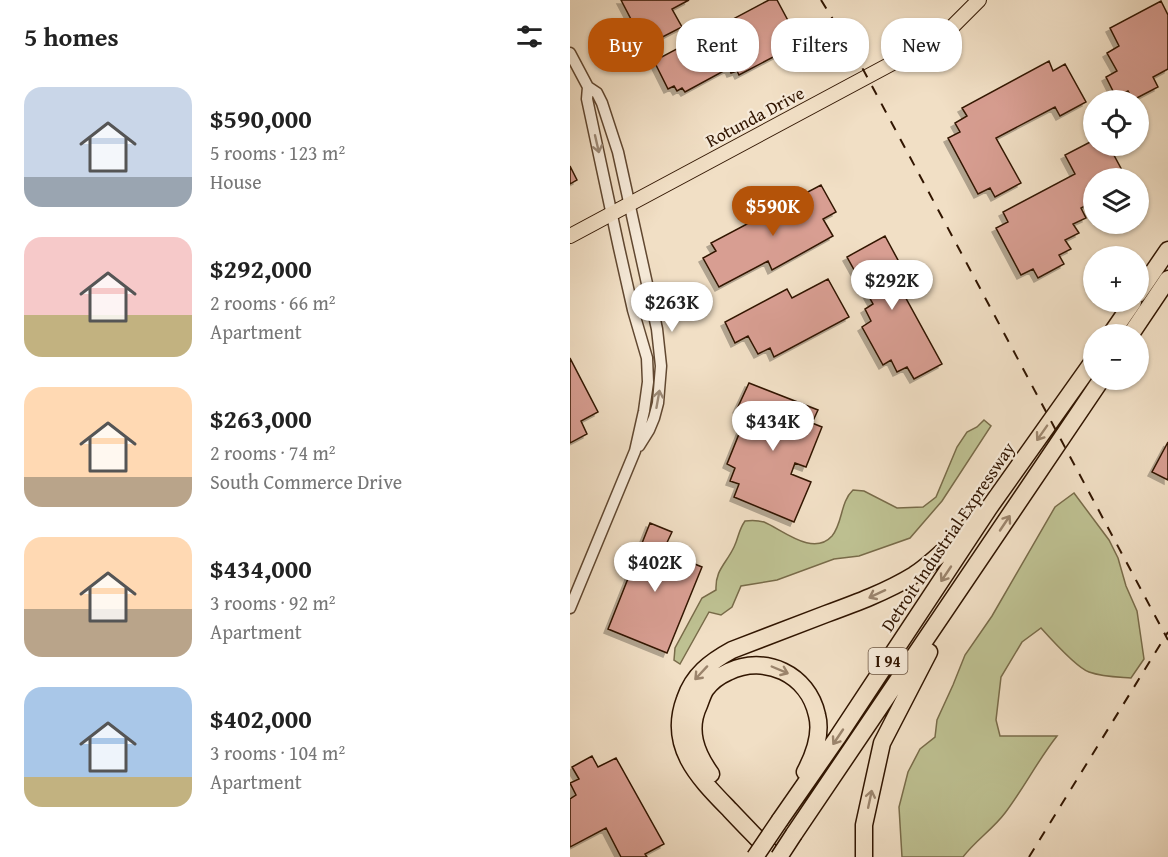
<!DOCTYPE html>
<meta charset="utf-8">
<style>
:root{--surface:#fff;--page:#f6f6f6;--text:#222;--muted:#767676;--accent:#b45309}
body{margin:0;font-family:"Gentium Book Plus",serif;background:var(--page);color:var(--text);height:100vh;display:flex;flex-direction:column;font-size:22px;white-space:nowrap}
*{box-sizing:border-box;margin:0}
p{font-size:20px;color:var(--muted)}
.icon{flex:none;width:33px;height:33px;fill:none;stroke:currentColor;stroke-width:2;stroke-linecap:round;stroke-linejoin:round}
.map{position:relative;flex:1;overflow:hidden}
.drawer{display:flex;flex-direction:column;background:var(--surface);width:570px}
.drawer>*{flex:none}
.guide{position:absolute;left:18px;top:18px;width:489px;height:54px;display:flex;gap:12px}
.controls{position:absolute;left:513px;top:90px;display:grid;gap:12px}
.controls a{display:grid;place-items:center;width:66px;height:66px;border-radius:50%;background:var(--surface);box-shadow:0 2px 4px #0004;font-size:30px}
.price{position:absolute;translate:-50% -51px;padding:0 14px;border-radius:21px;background:#fff;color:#222;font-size:20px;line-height:39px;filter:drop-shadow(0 2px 3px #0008)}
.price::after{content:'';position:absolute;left:50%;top:36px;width:18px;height:14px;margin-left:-9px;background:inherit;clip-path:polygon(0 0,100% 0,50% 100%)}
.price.selected{background:var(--accent);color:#fff}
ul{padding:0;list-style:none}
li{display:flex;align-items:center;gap:18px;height:150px;padding:0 24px}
li span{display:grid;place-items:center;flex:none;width:168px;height:120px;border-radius:18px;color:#555}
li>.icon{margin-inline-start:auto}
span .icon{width:72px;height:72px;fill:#fffc;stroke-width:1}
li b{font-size:26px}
h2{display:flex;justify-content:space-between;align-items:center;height:72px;padding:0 24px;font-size:26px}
.chip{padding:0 21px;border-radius:24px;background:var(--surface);box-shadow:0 2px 4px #0004;font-size:21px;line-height:54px}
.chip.selected{background:var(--accent);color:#fff}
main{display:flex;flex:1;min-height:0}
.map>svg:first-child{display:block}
.green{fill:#bec192;stroke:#786b49;stroke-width:1.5}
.building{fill:#d89e92;stroke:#311500;stroke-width:1.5;filter:url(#shadow)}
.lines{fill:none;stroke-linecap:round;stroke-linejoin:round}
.minor-casing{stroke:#614831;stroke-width:13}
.major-casing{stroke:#311500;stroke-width:16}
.highway-casing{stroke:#311500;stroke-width:19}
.minor{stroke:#f6ead9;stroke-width:10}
.major{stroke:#f1dfc5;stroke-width:14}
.highway{stroke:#f1dfc5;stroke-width:16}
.rail{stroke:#311500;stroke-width:2;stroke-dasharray:10 10;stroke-linecap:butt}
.highway-bridge-casing{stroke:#311500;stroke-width:19;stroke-linecap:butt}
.highway-bridge{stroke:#f1dfc5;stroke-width:16}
.oneway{stroke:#9d8a77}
.oneway2{stroke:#9b846c}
.labels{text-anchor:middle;stroke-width:4.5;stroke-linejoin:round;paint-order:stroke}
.shield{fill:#f6ead9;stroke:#6c5541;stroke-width:1.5}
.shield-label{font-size:16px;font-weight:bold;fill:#311500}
.street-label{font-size:18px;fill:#311500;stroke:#f6ead9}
</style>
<main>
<section class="drawer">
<h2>5 homes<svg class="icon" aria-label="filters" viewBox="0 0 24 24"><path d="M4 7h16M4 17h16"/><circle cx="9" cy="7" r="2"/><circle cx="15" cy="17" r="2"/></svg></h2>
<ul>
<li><span style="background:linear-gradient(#c9d6e8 75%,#9aa5b1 0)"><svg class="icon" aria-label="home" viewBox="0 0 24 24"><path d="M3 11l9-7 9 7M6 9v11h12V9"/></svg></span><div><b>$590,000</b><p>5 rooms · 123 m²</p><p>House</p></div></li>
<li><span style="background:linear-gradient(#f6c9c9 65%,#c2b280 0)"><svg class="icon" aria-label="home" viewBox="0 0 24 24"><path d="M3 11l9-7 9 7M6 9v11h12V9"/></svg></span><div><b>$292,000</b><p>2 rooms · 66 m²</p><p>Apartment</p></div></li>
<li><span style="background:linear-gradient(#ffd9b3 75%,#b9a48a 0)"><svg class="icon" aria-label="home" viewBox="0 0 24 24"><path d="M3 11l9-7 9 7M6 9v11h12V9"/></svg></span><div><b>$263,000</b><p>2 rooms · 74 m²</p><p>South Commerce Drive</p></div></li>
<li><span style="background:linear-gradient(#ffd9b3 60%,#b9a48a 0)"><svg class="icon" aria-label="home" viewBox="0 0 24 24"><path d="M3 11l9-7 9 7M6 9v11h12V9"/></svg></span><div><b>$434,000</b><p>3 rooms · 92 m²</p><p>Apartment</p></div></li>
<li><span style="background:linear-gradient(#a9c7e8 75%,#c2b280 0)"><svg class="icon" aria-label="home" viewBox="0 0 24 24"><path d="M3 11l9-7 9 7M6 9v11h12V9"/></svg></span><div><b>$402,000</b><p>3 rooms · 104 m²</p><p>Apartment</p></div></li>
</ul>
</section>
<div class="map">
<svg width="598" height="857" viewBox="0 0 598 857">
<defs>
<filter id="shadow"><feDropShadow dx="-4" dy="4" stdDeviation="0" flood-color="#0004"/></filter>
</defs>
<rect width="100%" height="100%" fill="#f1dfc5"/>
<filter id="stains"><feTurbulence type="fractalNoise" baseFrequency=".00333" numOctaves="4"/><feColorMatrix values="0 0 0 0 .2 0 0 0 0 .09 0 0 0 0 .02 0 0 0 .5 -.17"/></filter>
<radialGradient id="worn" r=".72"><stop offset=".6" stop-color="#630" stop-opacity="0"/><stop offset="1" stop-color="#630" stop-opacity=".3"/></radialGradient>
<path class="green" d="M414 420 421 426 372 501 340 538 289 556 264 559 207 580 171 586 162 607 151 615 139 612 110 664 104 660 105 648 132 598 146 590C145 570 156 564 164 547 169 537 168 531 175 521 182 520 187 520 194 522 213 530 243 557 262 536 273 523 270 502 283 490L294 491 327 508 353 507 366 497 387 447 397 432 407 427Z
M504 493 539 540 548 558 556 586 567 611 574 659 561 678C548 677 533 677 519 672 507 668 480 638 471 628L452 642 431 677 426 720 430 736H487C468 760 454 788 435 813 423 829 405 841 393 857H332L329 807 338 772 350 749 365 737 367 720 383 685 395 655 422 616 485 507Z"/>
<path class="building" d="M51 0H119L102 9 112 27 75 46Z
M199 0H207L230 43 169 75 167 71 161 73 159 68 115 92 112 88 107 91 104 86 98 89 84 61Z
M591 1 598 15V69L583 77 588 87 563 100 558 91 546 97 536 77 547 71 537 53 549 46 540 28Z
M479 61 483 71 495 64 516 102 490 116 485 107 426 138 451 183 425 197 420 188 408 194 378 138 390 132 385 123 397 116 392 108Z
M524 140V146H539L554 174 545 178H524V201L511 208 516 218 503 224 509 233 495 240 501 249 489 255 494 264 468 278 463 269 451 275 426 228 438 222 433 212 505 174 495 155Z
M0 166 7 180 0 184Z
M251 185 266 212 253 219 263 236 202 270 198 261 149 287 133 258 146 251 141 243Z
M315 236 342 286 332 291 372 364 344 379 337 367 327 372 321 360 313 365 292 327 301 321 295 309 303 304 277 257Z
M258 279 279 317 204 357 200 348 188 354 178 336 165 343 155 322 217 289 222 298Z
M0 358 28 412 11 421 17 434 0 443Z
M179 383 248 410 242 423 252 427 236 467 225 463 221 474 241 482 224 522 164 497 169 484 160 481 165 468 157 464 177 414 167 409Z
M598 442V480L582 472Z
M80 523 102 532 93 551 132 567 97 653 38 629Z
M22 756 28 767 46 758 94 844 75 854 77 857H51L36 828 0 847V799L6 795 0 783 9 779 2 767Z"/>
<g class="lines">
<g class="minor-casing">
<path id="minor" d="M0 53 18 87 27 93 32 103 48 152 87 329 91 366 88 403 84 418 79 430 69 446
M0 608 65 451 74 411 78 382 77 358 63 310 49 248 17 99 18 87"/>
</g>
<g class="major-casing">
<path id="major" d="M0 236 345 51 376 33 409 0"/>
</g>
<g class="highway-casing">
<path id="highway" d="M568 294 598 250
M541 334 563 302
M561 334 598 279
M141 774C126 753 117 730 129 705 131 700 133 693 136 689 142 681 149 676 158 672 195 654 238 674 247 715 252 734 244 755 235 772
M210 820 267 738 419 508 524 360
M224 834 531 380
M205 857C190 841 175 826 160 810 129 778 97 747 115 699 123 675 140 662 162 650 193 638 224 626 256 614 286 603 316 592 344 575 373 556 393 529 419 508
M294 857V825L312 743 359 652"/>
</g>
<use href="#minor" class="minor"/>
<use href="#major" class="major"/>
<use href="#highway" class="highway"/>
<path class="rail" d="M251 0 287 58 598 640
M459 857 598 632"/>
<g class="highway-bridge-casing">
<path id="highway-bridge" d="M185 857 210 820
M209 857 224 834"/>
</g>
<use href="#highway-bridge" class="highway-bridge"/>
</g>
<defs><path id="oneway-shaft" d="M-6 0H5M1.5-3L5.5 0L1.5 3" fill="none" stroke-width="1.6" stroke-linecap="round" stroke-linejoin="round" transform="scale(1.5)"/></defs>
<g class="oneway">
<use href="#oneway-shaft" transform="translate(27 144) rotate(77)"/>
<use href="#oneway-shaft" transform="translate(88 399) rotate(-80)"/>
</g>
<g class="oneway2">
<use href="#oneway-shaft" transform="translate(472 433) rotate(125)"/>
<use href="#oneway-shaft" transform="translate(435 523) rotate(-56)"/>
<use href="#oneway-shaft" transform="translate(376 574) rotate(124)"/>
<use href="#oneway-shaft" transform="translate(307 594) rotate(155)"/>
<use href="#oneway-shaft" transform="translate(210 670) rotate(23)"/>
<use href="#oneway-shaft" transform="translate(131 673) rotate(133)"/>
<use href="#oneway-shaft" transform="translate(268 737) rotate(124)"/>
<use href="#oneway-shaft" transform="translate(300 799) rotate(-78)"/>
</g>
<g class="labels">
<rect class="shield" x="298.5" y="648" width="39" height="26" rx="4.5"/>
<g class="shield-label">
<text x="318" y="667">I 94</text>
</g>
<g class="street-label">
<text transform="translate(185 117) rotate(-28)" y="6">Rotunda Drive</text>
<text transform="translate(378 537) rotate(-56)" y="6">Detroit Industrial Expressway</text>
</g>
</g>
<rect width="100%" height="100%" filter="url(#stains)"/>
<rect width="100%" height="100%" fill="url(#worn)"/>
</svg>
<div class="controls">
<a><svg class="icon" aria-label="locate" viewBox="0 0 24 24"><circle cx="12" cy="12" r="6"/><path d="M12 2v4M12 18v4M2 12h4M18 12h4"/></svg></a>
<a><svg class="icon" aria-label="layers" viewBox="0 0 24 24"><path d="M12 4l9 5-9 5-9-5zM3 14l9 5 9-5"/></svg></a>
<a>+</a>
<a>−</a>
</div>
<b class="price selected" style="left:203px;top:237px">$590K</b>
<b class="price" style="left:322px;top:311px">$292K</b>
<b class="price" style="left:102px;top:333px">$263K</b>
<b class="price" style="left:203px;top:452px">$434K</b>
<b class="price" style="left:85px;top:593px">$402K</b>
<div class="guide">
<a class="chip selected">Buy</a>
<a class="chip">Rent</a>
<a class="chip">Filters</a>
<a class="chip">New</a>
</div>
</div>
</main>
